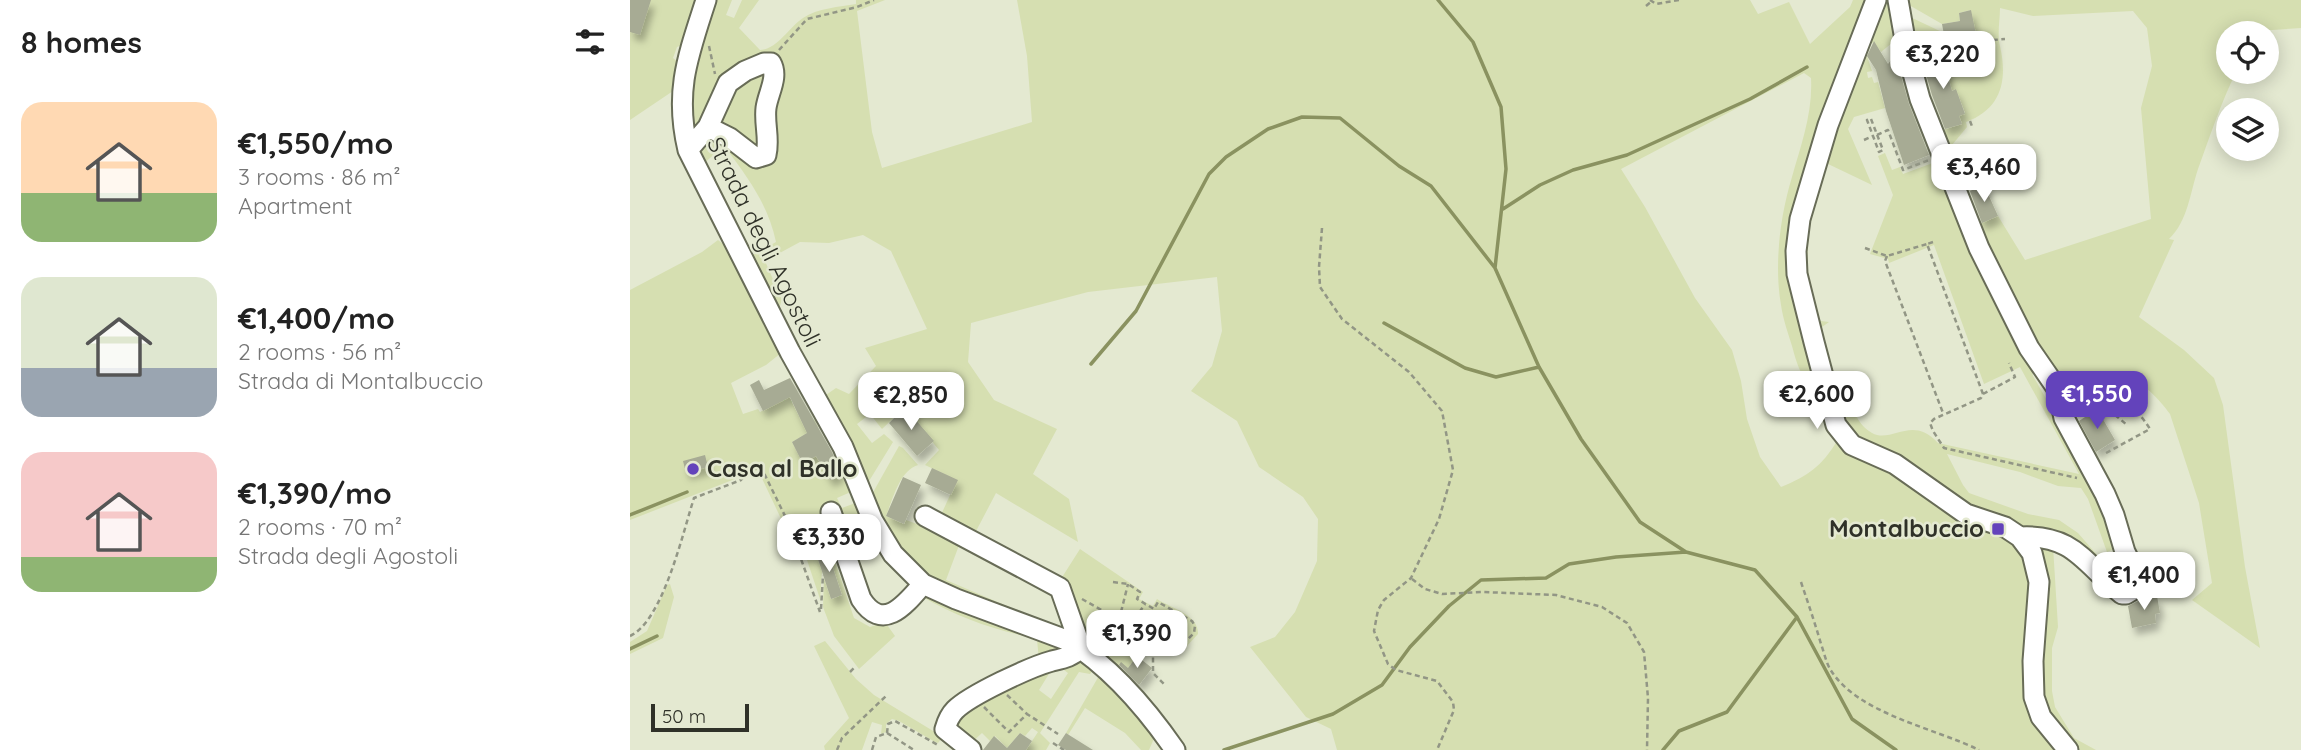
<!DOCTYPE html>
<meta charset="utf-8">
<style>
:root{--surface:#fff;--page:#f6f6f6;--text:#222;--muted:#767676;--accent:#6343bb}
body{margin:0;font-family:Quicksand,sans-serif;background:var(--page);color:var(--text);height:100vh;display:flex;flex-direction:column;font-size:26px;white-space:nowrap}
*{box-sizing:border-box;margin:0}
p{font-size:23px;color:var(--muted)}
.icon{flex:none;width:38px;height:38px;fill:none;stroke:currentColor;stroke-width:2;stroke-linecap:round;stroke-linejoin:round}
.map{position:relative;flex:1;overflow:hidden}
.side{display:flex;flex-direction:column;background:var(--surface);width:630px}
.side>*{flex:none}
.controls{position:absolute;left:1586px;top:21px;display:grid;gap:14px}
.controls a{display:grid;place-items:center;width:63px;height:63px;border-radius:50%;background:var(--surface);box-shadow:0 4px 18px #0003;font-size:35px}
.scale{position:absolute;left:21px;bottom:18px;width:98px;box-sizing:border-box;padding-left:7px;border:4px solid #2f3128;border-top:0;font-size:19px;line-height:24px;white-space:nowrap;color:#2f3128;-webkit-text-stroke:5px #e4e9d1;paint-order:stroke}
.price{position:absolute;translate:-50% -60px;padding:0 16px;border-radius:14px;background:#fff;color:#222;font-size:23px;line-height:46px;filter:drop-shadow(0 2px 4px #0008)}
.price::after{content:'';position:absolute;left:50%;top:42px;width:21px;height:16px;margin-left:-10px;background:inherit;clip-path:polygon(0 0,100% 0,50% 100%)}
.price.on{background:var(--accent);color:#fff}
ul{padding:0;list-style:none}
li{display:flex;align-items:center;gap:21px;height:175px;padding:0 21px}
li span{display:grid;place-items:center;flex:none;width:196px;height:140px;border-radius:21px;color:#555}
li>.icon{margin-inline-start:auto}
span .icon{width:84px;height:84px;fill:#fffc;stroke-width:1}
li b{font-size:30px}
h2{display:flex;justify-content:space-between;align-items:center;height:84px;padding:0 21px;font-size:30px}
main{display:flex;flex:1;min-height:0}
.map>svg:first-child{display:block}
.green{fill:#d6dfb1}
.lines{fill:none;stroke-linecap:round;stroke-linejoin:round}
.stream{stroke:#8a9260;stroke-width:3.5}
.building{fill:#a7ab94;filter:url(#shadow)}
.minor-casing{stroke:#686c57;stroke-width:23}
.path{stroke:#929685;stroke-width:2.5;stroke-dasharray:5 3.5;stroke-linecap:butt}
.minor{stroke:#fff;stroke-width:19}
.poi-dot{fill:#6343bb;stroke:#e4e9d1;stroke-width:2.5}
.labels{text-anchor:middle;stroke-width:5;stroke-linejoin:round;paint-order:stroke}
.street-label{font-size:24px;fill:#2f3128;stroke:#e4e9d1}
.poi-label{font-size:24px;font-weight:bold;fill:#2f3128;stroke:#e4e9d1;text-anchor:start}
</style>
<main>
<section class="side">
<h2>8 homes<svg class="icon" aria-label="filters" viewBox="0 0 24 24"><path d="M4 7h16M4 17h16"/><circle cx="9" cy="7" r="2"/><circle cx="15" cy="17" r="2"/></svg></h2>
<ul>
<li><span style="background:linear-gradient(#ffd9b3 65%,#8fb573 0)"><svg class="icon" aria-label="home" viewBox="0 0 24 24"><path d="M3 11l9-7 9 7M6 9v11h12V9"/></svg></span><div><b>€1,550/mo</b><p>3 rooms · 86 m²</p><p>Apartment</p></div></li>
<li><span style="background:linear-gradient(#dfe7d0 65%,#9aa5b1 0)"><svg class="icon" aria-label="home" viewBox="0 0 24 24"><path d="M3 11l9-7 9 7M6 9v11h12V9"/></svg></span><div><b>€1,400/mo</b><p>2 rooms · 56 m²</p><p>Strada di Montalbuccio</p></div></li>
<li><span style="background:linear-gradient(#f6c9c9 75%,#8fb573 0)"><svg class="icon" aria-label="home" viewBox="0 0 24 24"><path d="M3 11l9-7 9 7M6 9v11h12V9"/></svg></span><div><b>€1,390/mo</b><p>2 rooms · 70 m²</p><p>Strada degli Agostoli</p></div></li>
</ul>
</section>
<div class="map">
<svg width="1671" height="750" viewBox="0 0 1671 750">
<defs>
<filter id="shadow"><feDropShadow dx="4" dy="7" stdDeviation="3.5" flood-color="#0004"/></filter>
</defs>
<rect width="100%" height="100%" fill="#e4e9d1"/>
<path class="green" d="M0 0H69L55 44 47 47 43 58 48 62 43 91 0 120Z
M83 0H102L96 15 104 18 112 0H129L109 28 130 50C148 49 158 28 173 18 187 8 210 7 226 4V0H255L227 11 242 132 252 168 402 122 397 56 387 0H1120L1128 14 1159 2 1180 44 1220 7 1223 0H1239L1167 205 1189 390C1171 381 1167 364 1162 346 1158 333 1153 319 1151 305 1144 265 1150 216 1162 177 1171 145 1183 113 1181 78L1174 73 991 169 1015 207 1065 298 1102 350 1111 381 1117 419 1130 457 1151 487C1178 476 1192 466 1207 441L1273 474 1383 542 1396 559 1401 576 1404 720 1426 750H707L701 729 676 717 620 647 645 637 665 612 687 561 688 519 673 497 629 467 607 421 561 391 582 366 592 331 587 277 458 292 341 323 338 362 364 400 427 429 403 474 439 499 448 542 366 493 344 535 310 517 327 480 295 465 309 450 277 411 275 413 272 410 252 429 240 414 227 424 242 443 254 434 263 442 236 486 193 397 206 388 219 394 246 366 235 348 297 329 261 251 233 235 199 243 170 242 135 261 152 300 147 314 119 257 146 242C139 207 119 179 98 151H88L72 165 59 125 65 58Z
M1255 0H1260L1268 38 1251 52 1244 42 1235 48Z
M1278 0H1671V28L1627 31 1625 33H1598V72H1606C1591 103 1580 136 1568 169 1560 193 1558 221 1539 239L1544 240 1509 317 1554 350 1584 378 1593 405 1615 567 1630 648 1562 600 1582 583 1569 503 1540 414C1528 397 1493 360 1471 375V396L1464 400C1456 398 1446 395 1439 390 1399 361 1369 270 1349 224L1368 216 1395 260 1521 219 1511 108 1522 66 1517 28 1503 11 1403 16 1370 8C1370 20 1367 35 1370 46 1378 81 1371 109 1336 122L1337 127 1317 151 1309 131 1332 124 1329 116 1335 113 1326 90 1320 91 1318 85 1320 83 1311 51 1314 50 1311 41 1286 47 1278 16 1314 33 1315 39 1341 10 1329 13 1330 21 1312 24 1279 5Z
M1237 56 1242 71 1237 72 1238 78 1242 77 1244 83 1248 82 1255 108 1224 117 1218 129 1242 185 1196 163C1186 199 1175 232 1178 270 1179 286 1184 302 1188 318L1191 321 1199 322 1192 327 1188 326 1174 274 1175 226 1228 63Z
M1255 153 1262 170 1270 167 1273 174 1308 161 1400 362 1403 376 1458 471 1489 547 1477 552 1458 499 1451 488 1428 486 1390 472 1317 454 1333 485 1339 493 1398 514 1429 520 1448 533 1468 556 1486 567 1482 569 1489 584 1401 529 1368 514 1338 505 1230 443 1215 422 1200 369C1219 385 1219 420 1242 433 1262 444 1282 414 1308 443L1449 474 1390 367 1354 384 1304 245 1259 263 1258 259 1240 254 1263 195 1248 156Z
M88 240 96 246 151 353 136 365 101 383 113 414 128 409 130 412 159 396 174 426 185 420 188 427 162 442 173 463 186 456 200 480 217 471 223 491 207 498 212 508 228 502 234 511 195 531 224 618 240 627 255 622 265 636 229 669 204 636 193 607 194 578 201 599 212 595 197 550 186 553 192 571 190 599 165 524 155 527 128 470 0 520V290L72 252Z
M269 446 273 448 288 465C269 471 263 499 256 516L274 524 276 520 331 540 316 580 440 633 298 579 267 550 241 496Z
M1409 545 1423 546 1428 627 1422 648V691L1425 707 1444 738 1466 750H1450L1432 733 1413 702 1411 664 1418 586Z
M450 549 513 592 509 599 523 606 527 599C541 608 569 615 568 634L556 647 546 637 526 652H517L512 660 507 656 498 668 491 663 484 671 457 647 429 582Z
M40 584 44 597 33 638 0 654V642L17 631 37 585Z
M299 593 438 646 409 661 407 639C362 629 331 619 291 596Z
M195 641 226 679 244 695 313 737 308 743 305 742 269 721 262 719 256 724V732L251 734 252 725 242 722 232 750H195L194 746 219 718 184 646Z
M449 655 464 669 460 674 449 672 410 733 420 743 416 750H396L408 732 402 728 395 736 390 733 377 748 365 736 360 741 352 733 341 743 326 728 327 720 341 706 422 669 409 690 421 699 438 673 430 667Z
M470 674 526 734 519 750H511L495 733 455 708 438 735 436 733Z"/>
<g class="lines">
<path class="stream" d="M808 0 843 42 871 107 876 169 865 268 909 367 951 439 1010 522 1056 552 1125 570 1167 617 1222 719 1266 750
M873 209 910 185 943 170 997 155 1120 99 1177 67
M754 323 835 368 866 377 909 367
M461 364 506 311 579 174 596 157 638 129 672 117 710 118 769 166 801 186 865 268
M0 515 57 492
M0 649 27 636
M594 750 703 714 752 685 780 647 819 606 851 580 916 578 939 564 986 557 1056 552
M1033 750 1049 731 1097 712 1167 617"/>
</g>
<path class="building" d="M0 0H21L10 35 0 32Z
M1341 10 1346 34 1315 40 1312 24 1330 21 1329 13Z
M1244 41 1258 64 1265 55 1279 104 1299 155 1274 165 1256 111 1246 70 1237 56Z
M1311 51 1322 91 1326 89 1335 114 1329 116 1332 124 1315 129 1302 95 1291 57Z
M1354 185 1368 216 1352 223 1340 191Z
M160 378 202 452 211 474 200 480 186 456 173 464 162 442 177 433 160 397 133 411 120 385 129 380 134 390Z
M1467 409 1485 440 1466 452 1449 421Z
M272 410 275 413 277 410 304 441 287 456 259 423Z
M75 455 78 467 56 473 53 461Z
M302 468 328 480 321 495 295 483Z
M273 477 291 485 274 524 256 516Z
M197 550 212 595 201 599 186 553Z
M1527 596 1530 613 1525 614 1526 623 1502 628 1498 606 1512 599Z
M507 656 522 668 509 685 489 665 491 662 498 668Z
M390 733 402 741 396 750H353L364 736 377 748Z
M436 733 439 735 463 750H436L428 745Z"/>
<g class="lines">
<g class="minor-casing">
<path id="minor" d="M76 0C58 56 44 91 58 150L160 352 213 447 243 521 263 554 293 584 326 599 439 641C482 668 516 708 545 750
M1246 0 1198 125 1170 219 1166 251 1167 274 1184 342 1206 425 1222 445 1265 464 1336 514 1375 527 1390 537 1402 553 1409 582 1403 661 1404 697 1411 717 1438 750
M1268 0 1277 51 1290 99 1349 248 1399 348 1428 390 1434 418 1475 494 1484 515 1495 552 1507 576 1506 588 1496 594H1492C1455 565 1445 534 1390 537
M58 150 78 127 98 83 115 71 134 63H141C149 77 138 93 136 108 134 124 140 139 136 155L126 158 100 138 78 127
M201 512 231 599C253 633 275 605 293 584
M295 516 430 588 451 648C441 657 435 658 422 661 400 667 340 695 325 710 319 716 317 722 315 729L341 750"/>
</g>
<path class="path" d="M1020 0 1026 4 1049 0
M1016 6 1022 1
M1329 43 1375 39
M79 46 85 74
M149 50 177 19 227 7 244 0
M1241 119 1253 150 1249 152 1237 120Z
M1340 121 1343 129
M1247 135 1258 130 1273 170 1299 160
M1234 140 1243 136
M692 228 689 267 690 287 712 319 779 372 812 411 823 470 809 519 781 578 754 600 748 610 744 631 758 664 766 670 807 681 823 702 824 710 807 750
M1303 242 1297 244 1353 394 1351 398 1304 419 1300 423 1303 431 1314 448 1447 478
M1235 248 1257 256 1297 244
M1257 256 1255 261 1313 413
M1353 394 1385 377 1379 363
M1472 414 1478 409 1497 425
M1476 453 1520 429C1514 419 1509 415 1503 406 1496 396 1491 387 1483 377
M782 579 795 589 812 594 853 592 926 595 972 607 997 623 1014 652 1018 698 1017 750
M483 582 498 584 510 592 507 599 524 609 528 602 562 621 565 626 564 633 552 645 546 644 541 639 523 649 510 634 489 620 498 584
M1171 582C1178 603 1185 623 1191 644 1194 652 1196 662 1200 669 1227 714 1305 728 1349 750
M452 599 489 620
M191 609 193 575
M500 626 515 604
M0 636C33 621 53 532 64 498L111 480 120 470 131 467 157 520 190 612
M523 649V673L534 684
M220 672 224 668
M377 695 397 714
M354 707 379 732 397 714 428 734
M257 733 258 724 265 721 308 745
M257 733 284 750
M423 743 434 750
M207 750 212 738 256 696
M242 750 246 737 257 733"/>
<use href="#minor" class="minor"/>
</g>
<g class="poi-dot">
<circle cx="63" cy="469" r="7"/>
<rect x="1361" y="522" width="14" height="14" rx="3.5"/>
</g>
<g class="labels">
<g class="street-label">
<text transform="translate(134 242) rotate(64)" y="8">Strada degli Agostoli</text>
</g>
<g class="poi-label">
<text x="77" y="477">Casa al Ballo</text>
<text x="1354" y="537" text-anchor="end">Montalbuccio</text>
</g>
</g>
</svg>
<div class="controls">
<a><svg class="icon" aria-label="locate" viewBox="0 0 24 24"><circle cx="12" cy="12" r="6"/><path d="M12 2v4M12 18v4M2 12h4M18 12h4"/></svg></a>
<a><svg class="icon" aria-label="layers" viewBox="0 0 24 24"><path d="M12 4l9 5-9 5-9-5zM3 14l9 5 9-5"/></svg></a>
</div>
<div class="scale">50 m</div>
<b class="price" style="left:1313px;top:91px">€3,220</b>
<b class="price" style="left:1354px;top:204px">€3,460</b>
<b class="price" style="left:1187px;top:431px">€2,600</b>
<b class="price on" style="left:1467px;top:431px">€1,550</b>
<b class="price" style="left:281px;top:432px">€2,850</b>
<b class="price" style="left:199px;top:574px">€3,330</b>
<b class="price" style="left:1514px;top:612px">€1,400</b>
<b class="price" style="left:507px;top:670px">€1,390</b>
</div>
</main>
